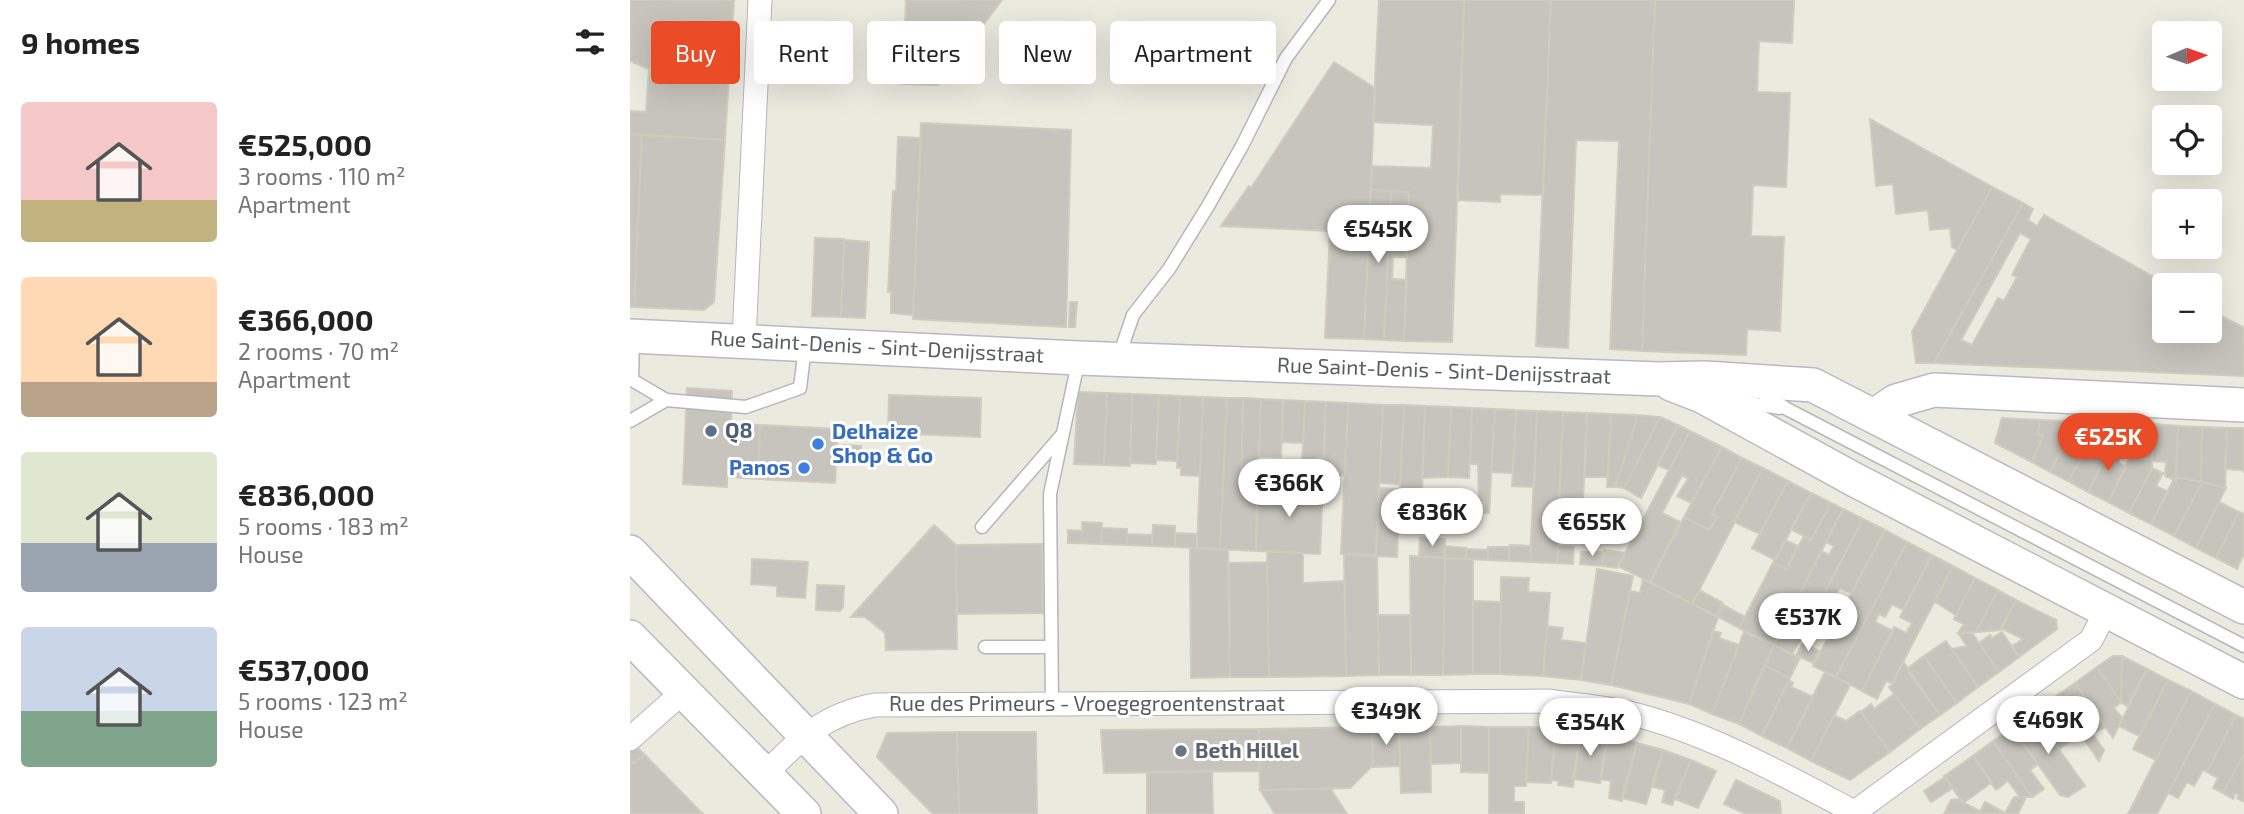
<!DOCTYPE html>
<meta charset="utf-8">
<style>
:root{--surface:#fff;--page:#f2f2f2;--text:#222;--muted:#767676;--accent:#e94c27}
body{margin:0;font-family:"Exo 2",sans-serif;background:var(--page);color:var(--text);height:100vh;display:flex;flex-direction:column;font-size:26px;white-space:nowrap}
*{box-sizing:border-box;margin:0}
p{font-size:23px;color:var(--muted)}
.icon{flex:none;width:38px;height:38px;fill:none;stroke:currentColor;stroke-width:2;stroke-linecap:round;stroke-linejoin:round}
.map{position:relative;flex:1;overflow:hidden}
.sheet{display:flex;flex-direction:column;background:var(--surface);width:630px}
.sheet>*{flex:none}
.top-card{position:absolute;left:21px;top:21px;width:665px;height:63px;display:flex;gap:14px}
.needle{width:46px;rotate:88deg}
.fabs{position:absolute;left:1522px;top:21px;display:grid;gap:14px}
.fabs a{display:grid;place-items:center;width:70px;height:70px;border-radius:7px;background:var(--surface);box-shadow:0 7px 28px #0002;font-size:35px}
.price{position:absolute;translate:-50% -60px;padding:0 16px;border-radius:24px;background:#fff;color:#222;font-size:23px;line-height:46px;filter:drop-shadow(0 2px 4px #0008)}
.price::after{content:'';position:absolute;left:50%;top:42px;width:21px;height:16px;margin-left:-10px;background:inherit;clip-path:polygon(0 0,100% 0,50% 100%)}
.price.on{background:var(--accent);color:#fff}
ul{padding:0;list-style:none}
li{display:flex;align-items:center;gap:21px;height:175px;padding:0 21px}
li span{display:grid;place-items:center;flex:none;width:196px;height:140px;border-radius:7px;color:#555}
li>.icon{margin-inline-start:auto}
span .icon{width:84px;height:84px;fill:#fffc;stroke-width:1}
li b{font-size:30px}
h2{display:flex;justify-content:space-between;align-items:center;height:84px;padding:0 21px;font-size:30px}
.pill{padding:0 24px;border-radius:7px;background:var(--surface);box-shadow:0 7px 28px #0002;font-size:24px;line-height:63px}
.pill.on{background:var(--accent);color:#fff}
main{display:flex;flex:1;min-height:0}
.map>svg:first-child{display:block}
.building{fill:#c6c4bc;stroke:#d0ccbd;stroke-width:2;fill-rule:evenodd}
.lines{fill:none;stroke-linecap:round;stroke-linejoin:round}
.lane-casing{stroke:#b5b6bc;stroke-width:15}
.street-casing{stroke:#b5b6bc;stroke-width:25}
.secondary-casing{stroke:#b8bac1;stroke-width:36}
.lane{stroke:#fff;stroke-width:12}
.street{stroke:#fff;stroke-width:23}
.secondary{stroke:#fff;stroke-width:33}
.service-dot{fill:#5c6f8a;stroke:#fff;stroke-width:2.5}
.shop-dot{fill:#3f7fe0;stroke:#fff;stroke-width:2.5}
.worship-dot{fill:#6b7280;stroke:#fff;stroke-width:2.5}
.labels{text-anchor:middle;stroke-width:6;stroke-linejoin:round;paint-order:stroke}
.street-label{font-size:21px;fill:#585b60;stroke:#fff}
.service-label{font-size:21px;font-weight:bold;fill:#4e5e75;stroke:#fff;text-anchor:start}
.shop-label{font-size:21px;font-weight:bold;fill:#366cbe;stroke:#fff;text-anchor:start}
.worship-label{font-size:21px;font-weight:bold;fill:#5b616d;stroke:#fff;text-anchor:start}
</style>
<main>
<section class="sheet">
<h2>9 homes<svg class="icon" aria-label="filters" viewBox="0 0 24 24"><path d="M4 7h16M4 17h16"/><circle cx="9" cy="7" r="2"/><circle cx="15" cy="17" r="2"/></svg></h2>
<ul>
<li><span style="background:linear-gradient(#f6c9c9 70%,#c2b280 0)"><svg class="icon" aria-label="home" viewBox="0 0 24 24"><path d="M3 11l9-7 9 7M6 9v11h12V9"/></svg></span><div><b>€525,000</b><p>3 rooms · 110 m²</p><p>Apartment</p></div></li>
<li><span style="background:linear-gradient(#ffd9b3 75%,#b9a48a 0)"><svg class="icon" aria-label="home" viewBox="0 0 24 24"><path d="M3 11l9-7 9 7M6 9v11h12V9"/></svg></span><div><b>€366,000</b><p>2 rooms · 70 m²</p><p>Apartment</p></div></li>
<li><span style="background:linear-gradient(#dfe7d0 65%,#9aa5b1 0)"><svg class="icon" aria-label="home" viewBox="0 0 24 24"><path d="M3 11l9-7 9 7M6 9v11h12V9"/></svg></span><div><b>€836,000</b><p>5 rooms · 183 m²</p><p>House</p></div></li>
<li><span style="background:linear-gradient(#c9d6e8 60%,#7fa58c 0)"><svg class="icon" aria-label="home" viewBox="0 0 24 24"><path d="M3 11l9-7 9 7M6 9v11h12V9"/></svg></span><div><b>€537,000</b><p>5 rooms · 123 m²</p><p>House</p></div></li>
</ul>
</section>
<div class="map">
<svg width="1614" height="814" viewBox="0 0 1614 814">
<rect width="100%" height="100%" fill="#ebeadf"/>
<path class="building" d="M0 0H104L99 75 19 69 0 61Z
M276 0H372L308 85 273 84Z
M749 0H834L822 342 774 341 779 192 741 190 742 166 801 168 803 125 743 122Z
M834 0H921L913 195 870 194V202L828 200Z
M921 0H1025L1012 351 980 349 989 141 946 140 938 348 906 346Z
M1025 0H1164L1162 43 1129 41 1127 92 1160 93 1156 187 1123 185 1121 236 1154 237 1150 331 1117 329 1116 355 1012 351Z
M704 62 745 88 734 339 695 338 700 231 591 226 619 186 621 188Z
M19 69 99 75 95 140 0 134V111L16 112Z
M1240 119 1362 187 1327 250 1322 247 1320 228 1300 230 1298 210 1266 214 1263 184 1246 186Z
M291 123 441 130 436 327 283 319Z
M0 134 12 135 4 307H0Z
M12 135 95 140 84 302 74 310 4 307Z
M268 137 291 138 283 315 261 313V292H258L263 191 266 192Z
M1362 187 1393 203 1304 363H1286L1282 332Z
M741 190 761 191 754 340 734 339Z
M761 191 779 192 776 257H763L762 279 777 280 774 341 754 340Z
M1393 203 1403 209 1398 220 1407 226 1414 215 1538 285H1535V331H1580V310L1614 328V376L1304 363ZM1390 233 1401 239 1382 275 1387 277 1374 301 1368 298 1342 345 1331 340Z
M185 238 214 239 211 317 182 316Z
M214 240 239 242 235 318 211 317Z
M440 302H447L445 327H439Z
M57 388 102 391 101 424 130 425 128 479 97 477V487L53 484Z
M448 392 477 393 474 465 444 464Z
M477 393 502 394 500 466 474 465Z
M502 394 529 395 526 464 500 463Z
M259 395 351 398 350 437 258 433Z
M529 395 550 396 547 461 526 460Z
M550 396 573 397 570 476 551 475V468H547Z
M573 397 597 398 590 549 567 548Z
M597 398H613L611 492H627L626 551 590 549Z
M613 398 631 399 627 492H611Z
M631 399 653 400 651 457 629 456Z
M653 400 675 401 673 443 652 442Z
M675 401 696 402 694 458H687L686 466 672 465Z
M696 402 718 403 715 475H703V465L693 464Z
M718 403 753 405 746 556 711 554Z
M753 405H774L770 484 749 483Z
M774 405 795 406 792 490 770 489Z
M795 406 821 407 818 477 792 478Z
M821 407 842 408 839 478 818 477Z
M842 408 865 409 859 513H854V503H849L848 464H840Z
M865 409 886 410 883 473 861 472Z
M886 410 907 411 904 487 882 486Z
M907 411 933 412 927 563 900 562Z
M933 412 957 413 953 501 929 500Z
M957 413 981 414 978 477H955Z
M981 414 1006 415 1005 425 985 487H977Z
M1006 415 1030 417 994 488 985 487 1005 425Z
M1030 417 1048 425 1011 498 994 488Z
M1372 418 1410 420 1408 434 1413 436 1402 462 1365 443Z
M1410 420 1438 421 1437 440 1420 472 1402 462 1413 436 1408 434Z
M1458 422 1477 423 1476 457 1458 492 1438 481 1457 449Z
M1500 424H1523L1522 459H1499Z
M1523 424 1548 426 1546 481 1535 476 1536 462 1522 461Z
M130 425 208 429 205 483 128 479Z
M1048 425 1060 431 1039 470 1027 465Z
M1548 426 1572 427 1571 482 1546 477Z
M1572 427 1597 428 1595 488 1571 482Z
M1597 428H1614V472L1612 470 1595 469Z
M1060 431 1092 447 1061 503 1047 496 1058 479 1052 475 1032 513 1050 522 1020 582 988 566Z
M1438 431 1457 439V449L1438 481 1420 472 1437 440Z
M1489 440V463L1496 467 1478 502 1458 492 1476 457V441Z
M214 445 231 446 230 455 213 454Z
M1092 447 1112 458 1082 514 1087 517 1079 530 1054 517Z
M1112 458 1133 468 1062 604 1020 582 1054 517 1079 530 1087 517 1082 514Z
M1499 459H1522V468L1499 513 1478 502Z
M1133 468 1158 481 1130 534 1104 522Z
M1522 468 1533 473 1526 486 1537 491 1521 524 1499 513Z
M1546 477 1572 482 1544 536 1521 524 1544 479 1546 481Z
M1158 481 1181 493 1145 560 1122 548Z
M1572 482 1596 488 1566 548 1544 536Z
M628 484 693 487 690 554 626 551Z
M749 488 770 489 767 557 746 556Z
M1181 493 1201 503 1181 540 1161 529Z
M1589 502 1609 512 1586 558 1566 548Z
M1201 503 1213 509 1144 645 1109 628 1143 563 1156 569 1174 536 1181 540Z
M1213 509 1233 519 1162 655 1144 645 1191 551 1199 555 1204 546 1196 542Z
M1609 512 1614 514V554L1607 569 1586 558Z
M1233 519 1255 530 1221 593 1210 588 1203 599 1194 594Z
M452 522 472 523 471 544 438 543V530L452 531Z
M304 525 326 545 327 649 256 650 255 633 235 617H221Z
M523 525 545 526V547L522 546Z
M472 528 497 529V545L471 544Z
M1255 530 1277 542 1206 677 1183 666Z
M545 533 567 534V548L545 547Z
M497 534 522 535V546L497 545Z
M790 538 815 539V558L789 557Z
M1155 540 1168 546 1156 569 1143 563Z
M1277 542 1302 555 1273 610 1262 604 1255 617 1249 614 1245 622 1263 631 1232 691 1206 677Z
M412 544 413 613 327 614 326 545Z
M880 545 901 546 900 562 879 561Z
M815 546 836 548V559L815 558Z
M928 546 944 547 943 564 927 563Z
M858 547H879V561L858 560Z
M560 548 598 550 600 677 561 678Z
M836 549 858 550V560L836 559Z
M974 550 995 553 987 568 972 566Z
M637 551 673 553V583L715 581 716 676 639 677Z
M951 552H974L972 566 950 564Z
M714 554 747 555 749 675 716 676Z
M1302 555 1323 566 1262 683 1256 681 1247 699 1232 691 1264 627 1276 633 1282 623 1270 617Z
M780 556 815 558 813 675H781Z
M815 558 843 559V674L813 675Z
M122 559 178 562 175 598 147 596V586L121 584Z
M637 562 639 677H600L599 563Z
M1323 566 1345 578 1326 615 1305 602Z
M967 569 1003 576 981 685 951 680Z
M871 577 899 578 898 592 920 593 913 676 870 674Z
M1345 578 1368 590 1346 632 1328 633 1334 624 1324 619Z
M1013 579 1088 617 1059 704 981 685 1000 591 1010 593Z
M187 585 214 586 213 607 210 611 186 610Z
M1069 590 1093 603 1087 616 1062 604Z
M1368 590 1386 600 1371 630 1346 632Z
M1386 600 1426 620 1427 629 1389 657 1382 646 1393 639 1371 628Z
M843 601 871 602 870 674H843Z
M1093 605 1115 617 1109 628 1087 616Z
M748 615H780L781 675H749Z
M917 626 933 628 931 640 956 643 951 680 913 676Z
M1083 631 1091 633 1089 638 1109 645 1082 714 1059 704Z
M1114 632 1144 645 1109 724 1082 714Z
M1372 632 1389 657 1369 672 1349 643 1360 635 1362 638Z
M1328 633H1342L1369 672 1348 687 1322 649 1337 646Z
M1316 641 1348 687 1327 703 1294 656Z
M1173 643 1189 651 1183 663 1166 655Z
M1144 645 1170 658 1160 678 1134 665Z
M1294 656 1327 703 1310 715 1278 672V668Z
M1483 656H1492L1491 702 1467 667Z
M1492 656 1517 669 1497 706 1491 702Z
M1273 661 1310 715 1290 729 1259 687 1263 684Z
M1134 665 1160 678 1132 736 1109 724Z
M1467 667 1491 702 1484 708 1492 718 1483 738 1445 683Z
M1517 669 1538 680 1509 736 1489 726Z
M1195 672 1220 685 1181 761 1157 748Z
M1159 680 1163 683 1161 687 1183 697 1157 748 1132 736Z
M1538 680 1561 691 1526 760 1503 749Z
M1445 683 1476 727 1462 733 1474 750 1469 761 1425 697Z
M1561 691 1585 704 1527 814H1498Z
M1264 694 1290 729 1260 752 1231 712 1241 704 1244 709Z
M1425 697 1450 734 1429 749 1403 713Z
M1585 704 1606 715 1577 772 1573 770 1564 786 1557 782 1548 798 1538 793Z
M1230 711 1260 752 1220 780 1181 761 1204 715 1216 721Z
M1403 713 1455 786 1438 797 1430 795 1382 728Z
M1606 715 1614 719V754L1593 793 1583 788 1588 778 1577 772Z
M831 726 859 727V773L831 772Z
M831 726V763L801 764 800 727Z
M742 727H769L770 766 743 767Z
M742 727 743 765 720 788 630 790 629 729Z
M769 727H800L801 792 771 793Z
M859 727H899L896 786H884V802H894V814H859Z
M899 727 926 728 921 783 896 782Z
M926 728 951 732 943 787 928 785 929 781 921 780Z
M1382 728 1408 764 1400 770 1414 789 1402 797 1363 741Z
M629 729V771L474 773 471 730Z
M327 732H406L407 814H329Z
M327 732 329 814H303L247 757 257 733Z
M951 732 978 736 970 783 943 779Z
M978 736 1007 743 992 801 979 798 981 781 970 779Z
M0 740 15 755 0 765Z
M1363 741 1402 797H1390L1378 781 1366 790 1343 756Z
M1007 743 1033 750 1016 804 992 798Z
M1033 750 1061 760 1042 805 1032 802 1035 790 1023 787Z
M1614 754V802L1607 798 1609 795 1605 793 1603 799 1593 793Z
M15 755 73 814H0V765Z
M1343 756 1362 782 1333 803 1314 776Z
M1061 760 1086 771 1068 808 1045 799Z
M582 771 583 814H517V772Z
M1315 777 1323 788 1301 802 1294 791Z
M1106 780 1150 801 1151 814H1116L1094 804Z
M701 789 717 814H645L630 790Z
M1384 797H1396L1388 814H1377L1375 813Z
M1331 799 1330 801 1350 811 1349 814H1314L1321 800Z
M1355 802 1375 813H1377L1349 814Z"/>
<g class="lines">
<g class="lane-casing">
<path id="lane" d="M3 336 2 380 36 400 116 407 170 388 175 347
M488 359 503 315 539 269 578 206 612 146 656 58 699 0
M1128 390 1157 409 1614 646
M1106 401 1150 408
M0 421 36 400
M352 527 431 436
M355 647H421
M422 704 420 494 449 358"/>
</g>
<g class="street-casing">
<path id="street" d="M114 340 130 0
M0 739 54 691
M135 774C170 739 194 714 245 705L919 701C945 705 973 707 999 713 1080 733 1154 775 1228 814
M1222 814 1461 640 1476 611"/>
</g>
<g class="secondary-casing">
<path id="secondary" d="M0 336 449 358 1029 379 1075 378 1183 385 1614 607
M1041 384 1072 396 1225 480 1614 682
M1244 416 1266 401 1304 390 1614 405
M0 552 251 814
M0 637 174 814"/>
</g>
<use href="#lane" class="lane"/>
<use href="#street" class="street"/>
<use href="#secondary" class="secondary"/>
</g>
<circle class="service-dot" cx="81" cy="431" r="7"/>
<g class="shop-dot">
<circle cx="188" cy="444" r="7"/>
<circle cx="174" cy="468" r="7"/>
</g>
<circle class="worship-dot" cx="551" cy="751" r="7"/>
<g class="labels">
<g class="street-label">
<text transform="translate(247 347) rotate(3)" y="7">Rue Saint-Denis - Sint-Denijsstraat</text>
<text transform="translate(814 371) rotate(2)" y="7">Rue Saint-Denis - Sint-Denijsstraat</text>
<text x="457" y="711">Rue des Primeurs - Vroegegroentenstraat</text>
</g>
<g class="service-label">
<text x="95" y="438">Q8</text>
</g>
<g class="shop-label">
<text x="202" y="439">Delhaize<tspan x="202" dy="24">Shop &amp; Go</tspan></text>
<text x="160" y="475" text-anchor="end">Panos</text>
</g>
<g class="worship-label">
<text x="565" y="758">Beth Hillel</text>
</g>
</g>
</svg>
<div class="fabs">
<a><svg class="needle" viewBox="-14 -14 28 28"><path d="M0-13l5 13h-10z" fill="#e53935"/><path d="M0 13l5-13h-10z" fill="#767676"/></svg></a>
<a><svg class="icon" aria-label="locate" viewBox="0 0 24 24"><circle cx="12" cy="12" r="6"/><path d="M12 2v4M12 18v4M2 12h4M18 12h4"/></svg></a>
<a>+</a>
<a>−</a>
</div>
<b class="price" style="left:748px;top:265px">€545K</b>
<b class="price on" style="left:1478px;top:473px">€525K</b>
<b class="price" style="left:659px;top:519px">€366K</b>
<b class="price" style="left:802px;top:548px">€836K</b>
<b class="price" style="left:962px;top:558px">€655K</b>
<b class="price" style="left:1178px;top:653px">€537K</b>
<b class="price" style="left:756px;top:747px">€349K</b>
<b class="price" style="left:1418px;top:756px">€469K</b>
<b class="price" style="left:960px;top:758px">€354K</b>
<div class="top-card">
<a class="pill on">Buy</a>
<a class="pill">Rent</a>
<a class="pill">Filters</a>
<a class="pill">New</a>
<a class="pill">Apartment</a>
</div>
</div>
</main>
